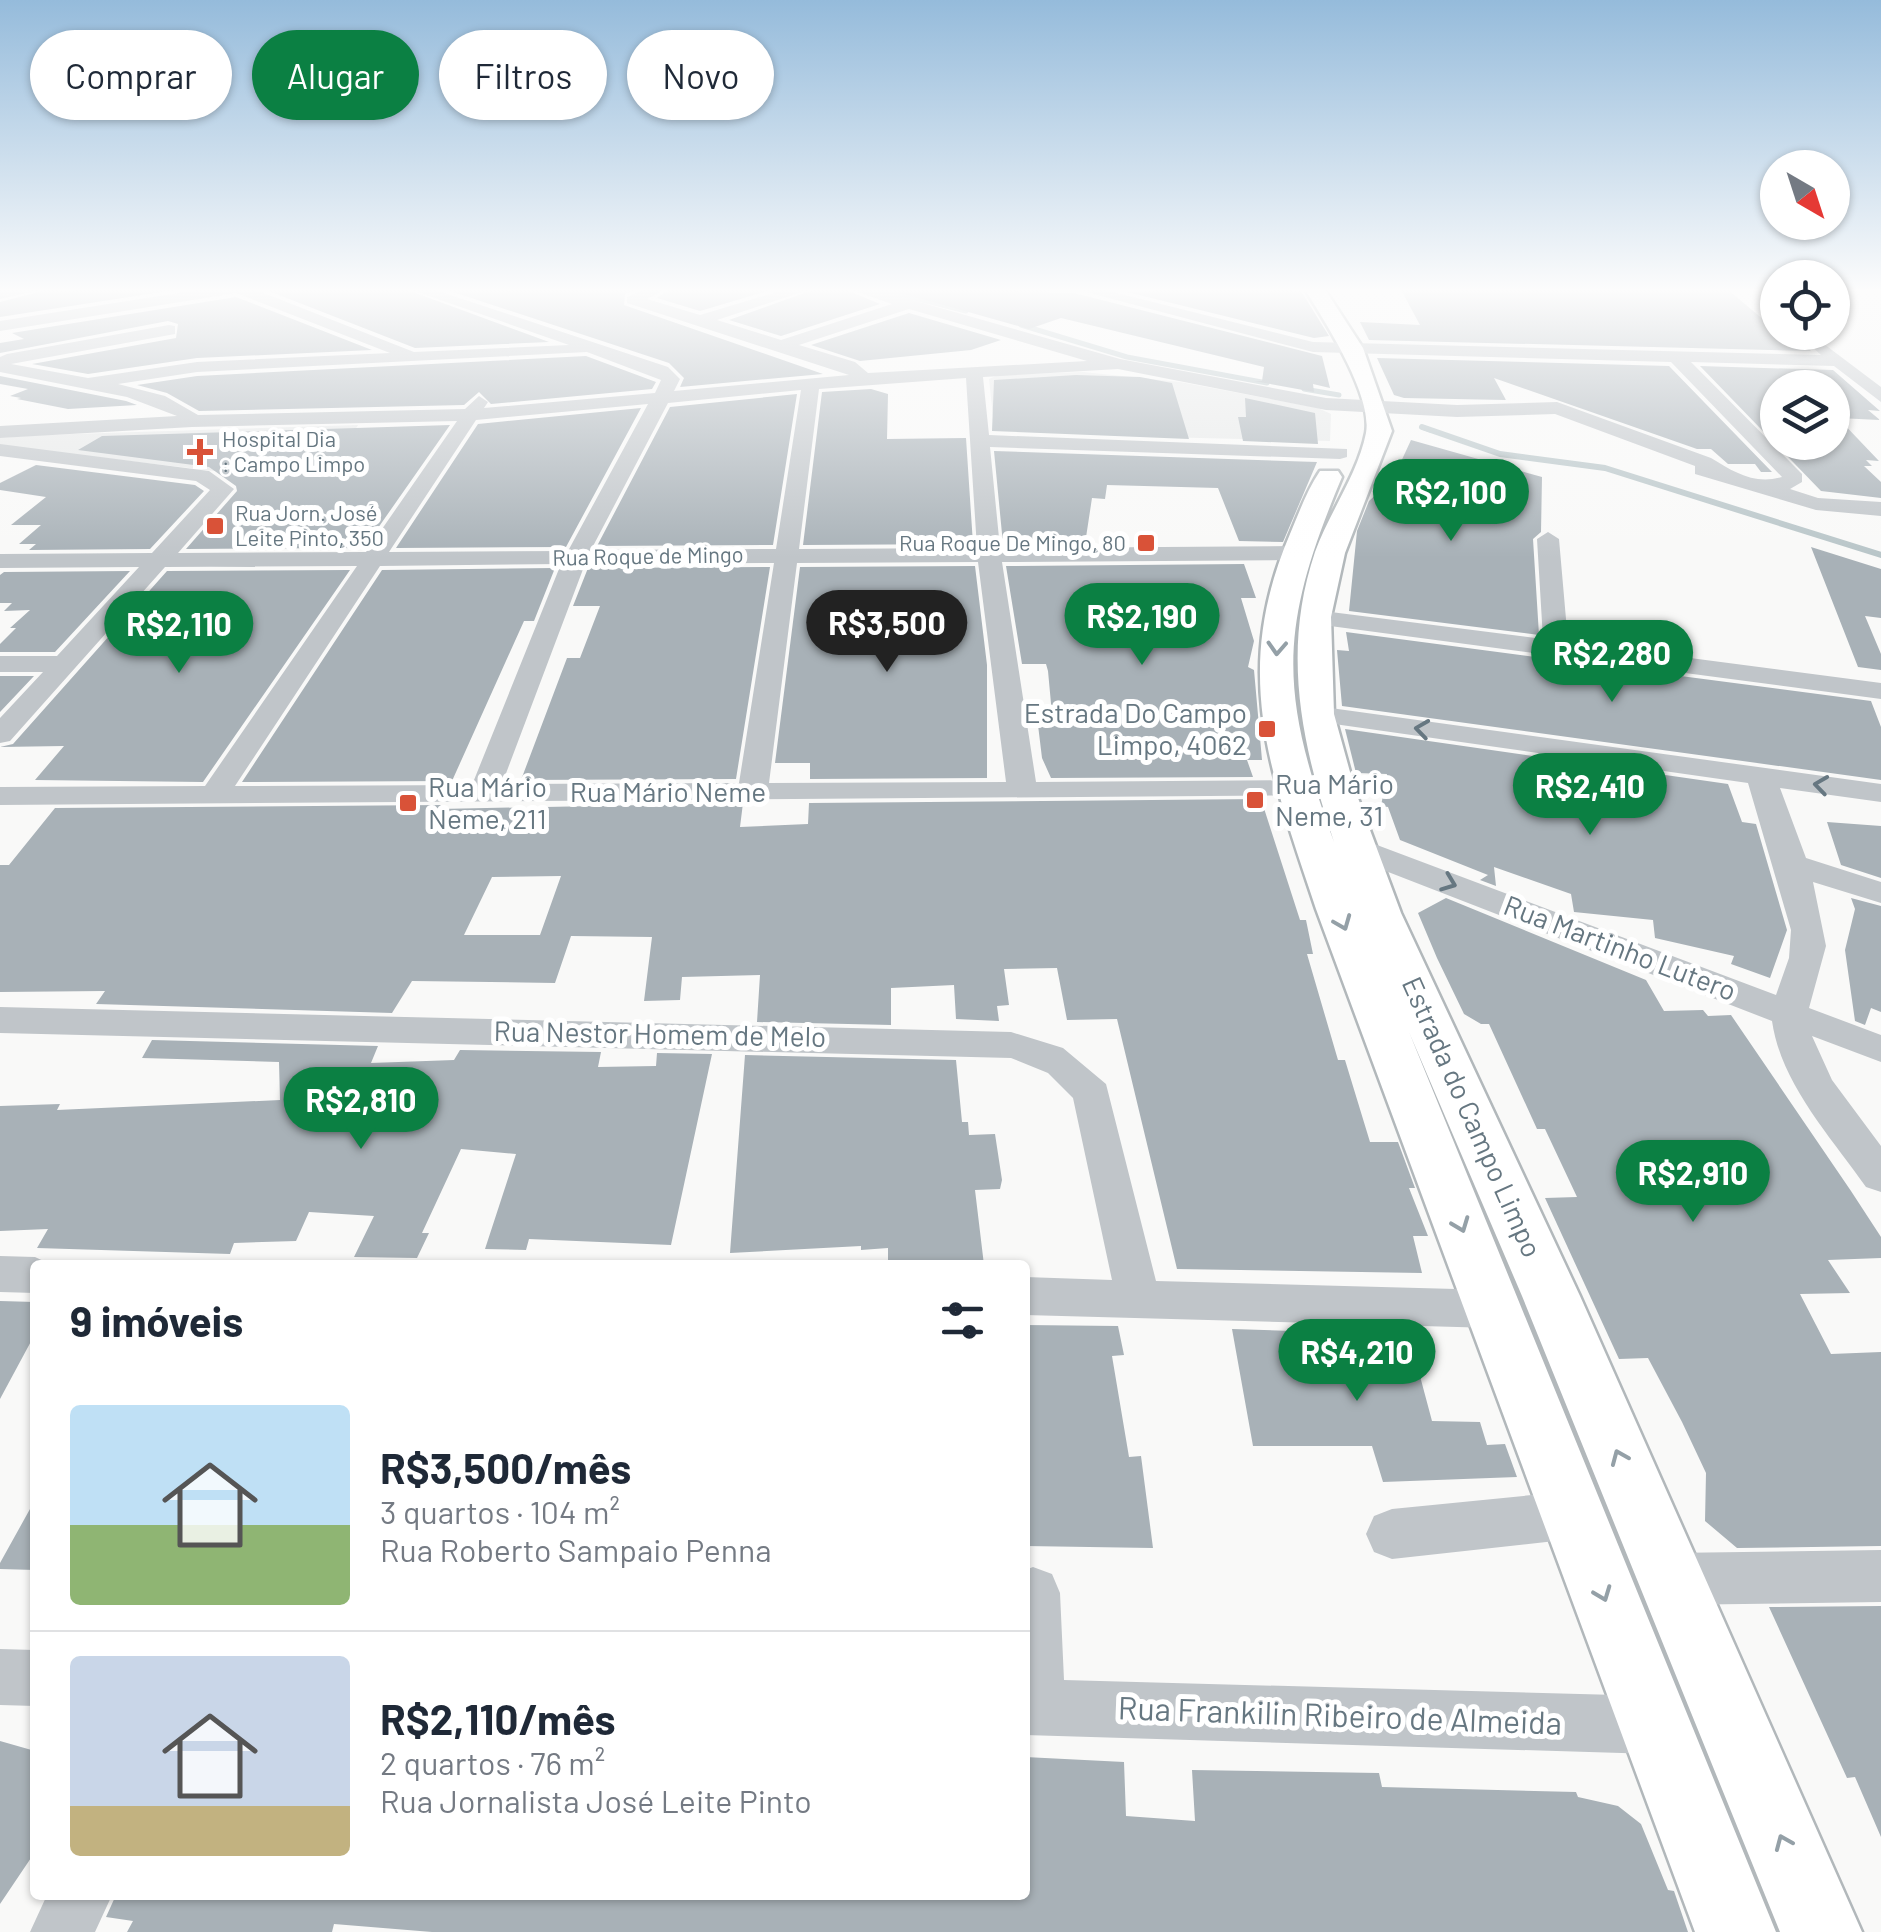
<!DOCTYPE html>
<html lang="pt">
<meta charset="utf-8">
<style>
:root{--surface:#fff;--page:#f6f6f7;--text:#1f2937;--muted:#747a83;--line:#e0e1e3;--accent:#0b8043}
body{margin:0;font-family:Barlow,sans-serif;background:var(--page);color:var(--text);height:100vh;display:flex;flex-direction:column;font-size:38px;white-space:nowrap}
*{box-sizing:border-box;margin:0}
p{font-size:32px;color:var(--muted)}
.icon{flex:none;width:55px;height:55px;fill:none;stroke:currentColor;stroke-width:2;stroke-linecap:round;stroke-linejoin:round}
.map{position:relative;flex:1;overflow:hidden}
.sheet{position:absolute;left:30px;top:1260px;width:1000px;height:640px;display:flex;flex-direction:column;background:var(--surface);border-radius:10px;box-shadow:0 2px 8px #0004}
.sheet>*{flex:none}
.hud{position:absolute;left:30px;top:30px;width:1000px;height:90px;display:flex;gap:20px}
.needle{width:65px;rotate:141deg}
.buttons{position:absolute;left:1760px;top:150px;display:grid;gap:20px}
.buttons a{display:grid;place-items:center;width:90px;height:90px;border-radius:50%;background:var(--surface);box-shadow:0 2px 8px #0004;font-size:50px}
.price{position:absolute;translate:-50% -85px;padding:0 22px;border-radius:35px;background:var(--accent);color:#fff;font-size:32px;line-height:65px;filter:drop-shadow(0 2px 5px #0008)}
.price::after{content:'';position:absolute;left:50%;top:60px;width:30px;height:22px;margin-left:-15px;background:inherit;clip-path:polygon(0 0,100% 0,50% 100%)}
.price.selected{background:#222;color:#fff}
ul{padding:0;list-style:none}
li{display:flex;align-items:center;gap:30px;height:250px;padding:0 40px}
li+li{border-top:2px solid var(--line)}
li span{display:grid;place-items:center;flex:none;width:280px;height:200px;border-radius:10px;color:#555}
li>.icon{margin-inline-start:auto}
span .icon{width:120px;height:120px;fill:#fffc;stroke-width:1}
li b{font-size:42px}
h2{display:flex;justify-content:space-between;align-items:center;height:120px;padding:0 40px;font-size:42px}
.tag{padding:0 35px;border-radius:45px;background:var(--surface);box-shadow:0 2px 8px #0004;font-size:35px;line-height:90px}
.tag.selected{background:var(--accent);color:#fff}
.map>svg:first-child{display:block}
.built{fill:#e7e9e9}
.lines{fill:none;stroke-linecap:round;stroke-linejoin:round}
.stream-far1{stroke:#b8c5c8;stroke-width:5}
.stream{stroke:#b8c5c8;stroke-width:6}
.building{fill:#a8b1b7;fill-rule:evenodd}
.major-casing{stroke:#b2b8bb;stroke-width:5}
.minor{fill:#c0c5c9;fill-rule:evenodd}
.major{fill:#fff;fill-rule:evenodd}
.oneway{stroke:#94a0a7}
.oneway2{stroke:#667781}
.poi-dot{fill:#d95238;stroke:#fff;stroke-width:4}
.labels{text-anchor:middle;stroke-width:10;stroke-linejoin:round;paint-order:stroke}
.far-poi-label{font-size:22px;fill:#667781;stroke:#fff;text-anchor:start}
.far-street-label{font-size:22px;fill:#667781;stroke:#fff}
.poi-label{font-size:28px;fill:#667781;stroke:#fff;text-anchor:start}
.street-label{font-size:28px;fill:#667781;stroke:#fff}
.near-street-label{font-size:32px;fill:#667781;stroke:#fff}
</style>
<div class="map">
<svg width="1881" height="1932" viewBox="0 0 1881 1932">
<rect width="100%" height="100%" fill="#f9f9f8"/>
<path class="built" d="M1083 372 1180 382 1318 408 1331 414 1330 441 1159 437 994 426 989 379 998 375Z
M358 425 339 459 215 471 0 446V438L41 435Z"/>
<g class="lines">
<path class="stream-far1" d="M875 288 966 311
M1021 325 1127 357 1267 383
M1304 389 1339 395
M1422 427 1430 430"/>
<path class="stream" d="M1422 427 1500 454 1605 468 1881 555"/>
</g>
<path class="building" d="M54 288 60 291 187 288 0 317V302Z
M261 288H402L549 342 415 348Z
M441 288H638L625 294 624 305 823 374 680 387 684 378 669 363Z
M671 288H777L700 311 657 298Z
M818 288H842L880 304 781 336 729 320Z
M883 288H1048L1049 293H1074L1322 356 1330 388 1313 384 1314 392 1254 381H1262L1264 367 1061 318 1029 329Z
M1217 288 1301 291 1329 336 1314 338 1127 292Z
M1400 288H1726L1778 332H1792L1811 351 1369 340 1360 322 1420 325Z
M236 297 372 350 197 358 88 374 32 364 176 338 178 324 168 321 0 353V343L24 339 12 333Z
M909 313 1001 340 971 350 860 361 811 345Z
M586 356 656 382 652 389 491 404 479 392 464 405 199 411 167 393 137 385 197 376Z
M1377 358 1669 366 1772 472H1761L1755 464H1728L1711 449H1697L1494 378 1506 400 1404 398 1394 395Z
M1700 366 1833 370 1880 411 1868 410 1880 420 1838 418 1879 461 1866 460 1872 466H1864L1881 482V498L1821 491ZM1778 388H1832V442H1778Z
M1076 375 1140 377 1172 383 1189 439 992 431 994 380Z
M0 376 126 401 137 405 68 409 17 399 21 398 10 396 28 389 0 384Z
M871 389 888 394 887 439 966 438 973 544 803 545 822 392Z
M797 394 773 545 597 546 670 407Z
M1245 398 1315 413 1318 444 1243 441 1238 417H1246Z
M641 408 566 547 396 548 478 424Z
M450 425 364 548 186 549 237 491 236 486 209 467 78 450 102 436Z
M1411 440 1542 477 1541 532 1533 539 1539 635 1349 611 1357 531 1369 501 1393 479Z
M994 451 1317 462 1283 542 1239 541 1218 488 1107 485 1105 499 1092 498 1085 544H1003Z
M36 465 195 485 204 491 150 549 29 550 36 544H19L41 525H11L46 497 0 490V483Z
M1811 547 1881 569V618L1865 616 1881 654V670L1858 667Z
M1244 564 1256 598H1241L1254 641 1248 667 1254 670 1262 760H1247L1253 777 1051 778 1042 758 1038 725H1053L1048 671 1046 664H1022L1006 566Z
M975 566 987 665V778L810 779V763H775L800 567Z
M770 567 736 779 521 780 567 658H580L600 606H573L588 568Z
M555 568 534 621H524L452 781 242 782 382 570Z
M350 570 203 782 35 780 64 746 0 747 13 744 167 571Z
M130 571 55 652H0V644L16 628H10L30 610 4 611 12 603H0V575L4 572Z
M1346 632 1871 701 1881 727V780L1342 706 1337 650 1349 651Z
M0 676H34L0 712Z
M1345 729 1728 784 1742 822 1756 824 1787 930 1770 978 1731 964 1734 956 1655 938 1653 920 1574 912 1571 894 1494 867 1496 886 1480 880 1488 875 1400 840 1388 807 1381 806 1387 774 1356 773Z
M1261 799 1300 920H1306L1313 954H1307L1338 1060H1345L1370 1142H1398L1415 1188H1409L1428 1236H1413L1422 1273 1177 1269 1117 1019 1067 1020 1057 968 1004 969 1009 1005 997 1006 999 1021 956 1019 954 985 891 988V1025L757 1022 760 975 682 977 680 1000 644 1001 652 937 571 936 555 983 412 981 392 1013 96 1004 105 991 0 992V865H9L55 808 441 805 439 809 743 803 740 827 808 824 809 803ZM561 876 540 935H464L492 877Z
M1827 822 1881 826V878L1841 865Z
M1446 898 1646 980 1664 1011 1703 1010 1708 1016 1731 1015 1851 1191 1881 1237V1258L1828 1260 1850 1293 1800 1294 1831 1354 1881 1352V1546L1737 1548 1705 1521 1706 1473 1682 1422 1648 1358 1619 1359 1545 1198 1577 1197 1545 1129H1537L1489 1024H1481L1464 1014 1437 958 1418 913Z
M1851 898 1881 906V1012L1871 1008 1865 1025 1855 1021 1845 950 1855 909Z
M152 1040 378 1046 371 1063 454 1060 460 1050 601 1052 598 1067 656 1066 657 1053 712 1054 671 1245 529 1239 526 1250 485 1249 516 1154 461 1149 422 1233H429L417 1258 354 1257 374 1216 309 1212 296 1241 234 1243 230 1254 37 1248 48 1229 0 1231V1106L60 1104 57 1110 280 1100 279 1062 142 1058Z
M745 1055 956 1060 962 1122H968L969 1135 995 1134 1002 1180 1000 1189 975 1190 984 1265H888V1248L861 1250V1246L730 1253Z
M0 1301 35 1302V1334L0 1399Z
M1025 1325 1118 1326 1124 1355 1112 1356 1129 1457 1141 1456 1153 1548 1025 1546Z
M1232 1329 1409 1335 1432 1421 1480 1422 1487 1445 1505 1444 1517 1477 1383 1482 1372 1446H1253Z
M35 1500V1570L0 1569V1563Z
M1881 1606V1837L1855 1777 1847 1778 1769 1607Z
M0 1741 35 1751V1852L0 1904Z
M1025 1757 1124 1762 1126 1816 1195 1821 1192 1770 1379 1773 1382 1787 1576 1792 1578 1797 1618 1806 1641 1824 1668 1890 1674 1891 1688 1932H432L334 1924 332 1932H127L133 1921 106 1917 116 1895H1025Z"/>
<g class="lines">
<g class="major-casing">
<path id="major" d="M1304 288H1324L1363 348 1392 431 1345 553 1331 617 1334 714 1355 790 1401 913 1580 1296 1862 1932H1780L1522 1296 1409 1032 1776 1932H1695L1316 909C1271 773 1230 674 1290 534 1299 513 1307 490 1320 471H1338L1342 477C1279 627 1278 689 1334 842 1302 745 1281 653 1315 552 1329 513 1358 474 1366 433 1373 395 1324 320 1304 288Z"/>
</g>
<path class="minor" d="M50 288 0 299V289Z
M210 288H251L414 352 569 345 406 288H429L668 367 680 379 674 391 849 375 627 303V297L647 288H668L647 299 700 315 790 288H814L717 320 781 340 892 304 846 288H870L1120 359 1326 398 1457 405 1557 402 1711 458C1734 472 1754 485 1782 477L1671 362 1313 352 1071 288H1097L1313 342 1821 355 1811 346 1820 341 1881 387V402L1834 366 1691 362 1802 474V482L1790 489 1818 498 1881 502V516L1816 510 1695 474V466L1555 414 1457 417 1326 410 1118 369 983 377 989 435 1347 449V457L1340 459 990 447 1000 548 1295 546 1307 553 1295 560 1002 562 1036 782 1324 780 1335 783 1339 789 1335 795 0 805V787L205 786 357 566 165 567 10 741 0 743V718L43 672H0V656H57L139 567 0 568V554L152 553 210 490 196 481 0 456V444L209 471 234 489 178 553 366 552 457 421 192 427 0 438V426L177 416 127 397 0 372V357L7 354 169 325 175 326V334L11 364 88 378 197 362 390 353 236 293 0 331V321ZM909 309 1087 361 868 373 855 362 799 345ZM587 352 661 380 655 393 484 408 488 402 479 396 465 409 198 415 165 396 118 384 197 372ZM966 378 977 548 799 549 819 389ZM801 390 776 549 591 550 668 403ZM648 404 568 551 389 552 476 420ZM978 562 1006 782 769 783 797 563ZM774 563 739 783 502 784 585 564ZM561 564 472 785 235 786 380 566Z
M1548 532 1559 539 1568 642 1881 683V699L1315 624 1303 617 1315 610 1543 639 1537 539Z
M1316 706 1881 784V802L1780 788 1806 858 1881 882V903L1813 882 1826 946 1809 1008 1881 1035V1062L1812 1036 1832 1080 1881 1146V1192L1866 1187C1831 1137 1781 1084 1772 1021L1347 856 1342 849 1347 842H1369L1776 995 1789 958 1791 930 1748 783 1306 720 1302 714Z
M0 1007 1011 1032 1063 1048 1106 1084 1156 1281 1493 1290 1509 1296 1515 1309 1509 1322 1493 1328 1025 1315V1277L1112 1280 1073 1098 1048 1073 1011 1058 0 1033Z
M0 1256 35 1257 52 1265H35V1293L0 1292Z
M1573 1491 1591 1498 1598 1515 1591 1532 1573 1539 1392 1559 1374 1552 1366 1534 1374 1516 1392 1509Z
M1881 1550V1602L1670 1605 1651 1597 1644 1579 1651 1561 1670 1553Z
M1033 1567 1052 1574 1060 1593 1064 1680 1654 1696 1674 1705 1682 1725 1674 1745 1654 1754 1025 1735V1570Z
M0 1649 35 1650V1706L0 1705Z
M47 1895H112L95 1932H30Z"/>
<use href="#major" class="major"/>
</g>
<defs><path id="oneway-chevron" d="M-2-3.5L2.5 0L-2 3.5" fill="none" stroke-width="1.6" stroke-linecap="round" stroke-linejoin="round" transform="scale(2.5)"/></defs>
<g class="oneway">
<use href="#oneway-chevron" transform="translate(1277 648) rotate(93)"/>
<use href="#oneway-chevron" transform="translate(1343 923) rotate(68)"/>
<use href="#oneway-chevron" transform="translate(1461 1225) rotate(69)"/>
<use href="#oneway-chevron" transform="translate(1619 1457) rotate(-113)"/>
<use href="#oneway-chevron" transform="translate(1603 1594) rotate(69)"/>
<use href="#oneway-chevron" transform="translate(1783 1842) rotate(-113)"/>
</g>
<g class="oneway2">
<use href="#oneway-chevron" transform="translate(1422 729) rotate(-172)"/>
<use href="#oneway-chevron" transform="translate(1821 785) rotate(-172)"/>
<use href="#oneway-chevron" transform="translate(1449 883) rotate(21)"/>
</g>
<linearGradient id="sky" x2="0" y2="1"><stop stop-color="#95bbdb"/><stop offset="0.52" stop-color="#fcfcfc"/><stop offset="1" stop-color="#fcfcfc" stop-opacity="0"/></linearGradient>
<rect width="1881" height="558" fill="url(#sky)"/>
<g class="poi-dot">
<path d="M195 437h10v10h10v10h-10v10h-10v-10h-10v-10h10z"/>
<rect x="205" y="516" width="20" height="20" rx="5"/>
<rect x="1136" y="533" width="20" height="20" rx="5"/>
<rect x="1257" y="719" width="20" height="20" rx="5"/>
<rect x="1245" y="790" width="20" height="20" rx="5"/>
<rect x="398" y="793" width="20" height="20" rx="5"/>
</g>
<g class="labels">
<g class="far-poi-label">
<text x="222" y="447">Hospital Dia<tspan x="222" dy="25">: Campo Limpo</tspan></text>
<text x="235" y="521">Rua Jorn. José<tspan x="235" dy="25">Leite Pinto, 350</tspan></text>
<text x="1126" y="551" text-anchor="end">Rua Roque De Mingo, 80</text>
</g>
<g class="far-street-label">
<text transform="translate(648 556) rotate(-1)" y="8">Rua Roque de Mingo</text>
</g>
<g class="poi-label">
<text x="1247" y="723" text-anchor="end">Estrada Do Campo<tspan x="1247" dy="32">Limpo, 4062</tspan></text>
<text x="1275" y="794">Rua Mário<tspan x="1275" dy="32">Neme, 31</tspan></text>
<text x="428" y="797">Rua Mário<tspan x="428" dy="32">Neme, 211</tspan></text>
</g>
<g class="street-label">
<text x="668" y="802">Rua Mário Neme</text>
<text transform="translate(1620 948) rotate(21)" y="10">Rua Martinho Lutero</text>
<text transform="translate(660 1034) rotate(1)" y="10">Rua Nestor Homem de Melo</text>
<text transform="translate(1472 1117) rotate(66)" y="10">Estrada do Campo Limpo</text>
</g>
<g class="near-street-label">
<text transform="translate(1340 1716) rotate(2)" y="11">Rua Frankilin Ribeiro de Almeida</text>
</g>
</g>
</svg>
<div class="buttons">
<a><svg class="needle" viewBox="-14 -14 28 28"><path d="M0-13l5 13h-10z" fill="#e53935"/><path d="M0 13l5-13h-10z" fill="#747a83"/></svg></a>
<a><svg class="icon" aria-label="locate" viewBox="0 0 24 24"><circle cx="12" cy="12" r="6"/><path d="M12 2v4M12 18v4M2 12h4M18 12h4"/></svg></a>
<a><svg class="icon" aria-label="layers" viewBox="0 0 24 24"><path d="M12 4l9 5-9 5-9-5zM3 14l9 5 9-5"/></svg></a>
</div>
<b class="price" style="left:1451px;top:544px">R$2,100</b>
<b class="price" style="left:1142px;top:668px">R$2,190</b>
<b class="price selected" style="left:887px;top:675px">R$3,500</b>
<b class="price" style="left:179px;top:676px">R$2,110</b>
<b class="price" style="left:1612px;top:705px">R$2,280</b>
<b class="price" style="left:1590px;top:838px">R$2,410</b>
<b class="price" style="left:361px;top:1152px">R$2,810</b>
<b class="price" style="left:1693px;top:1225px">R$2,910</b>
<b class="price" style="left:1357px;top:1404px">R$4,210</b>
<div class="hud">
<a class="tag">Comprar</a>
<a class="tag selected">Alugar</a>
<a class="tag">Filtros</a>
<a class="tag">Novo</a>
</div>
<section class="sheet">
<h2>9 imóveis<svg class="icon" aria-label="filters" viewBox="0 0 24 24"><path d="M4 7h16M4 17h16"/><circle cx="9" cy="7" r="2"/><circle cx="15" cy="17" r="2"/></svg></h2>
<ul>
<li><span style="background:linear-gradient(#bfe0f5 60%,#8fb573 0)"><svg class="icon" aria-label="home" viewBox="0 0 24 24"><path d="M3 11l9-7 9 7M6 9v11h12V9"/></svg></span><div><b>R$3,500/mês</b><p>3 quartos · 104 m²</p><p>Rua Roberto Sampaio Penna</p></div></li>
<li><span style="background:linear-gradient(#c9d6e8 75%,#c2b280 0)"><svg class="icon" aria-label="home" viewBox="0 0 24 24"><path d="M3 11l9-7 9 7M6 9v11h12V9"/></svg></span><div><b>R$2,110/mês</b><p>2 quartos · 76 m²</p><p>Rua Jornalista José Leite Pinto</p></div></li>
</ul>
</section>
</div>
